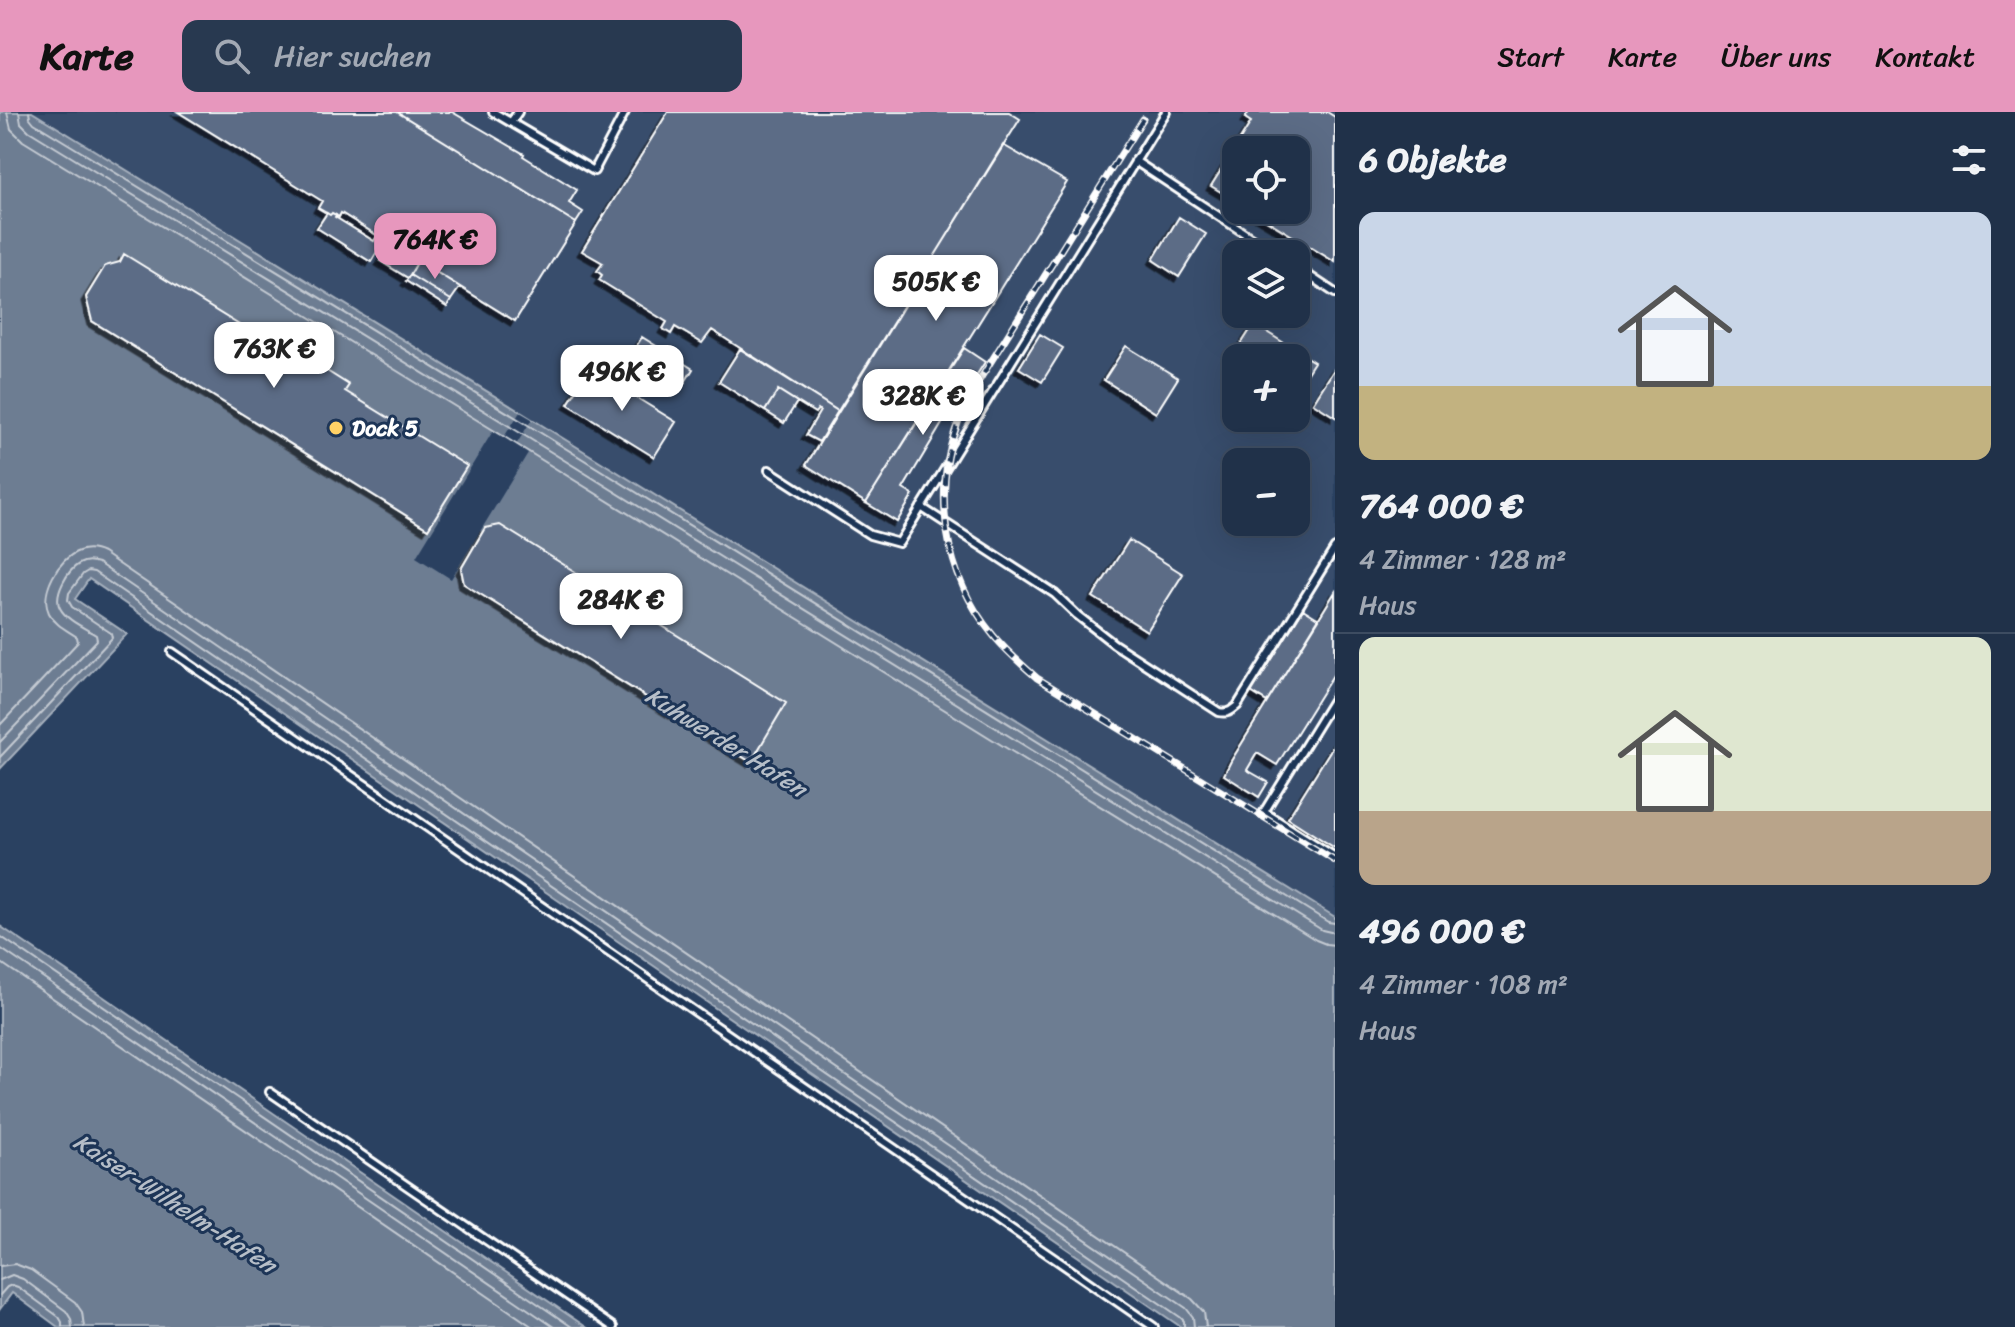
<!DOCTYPE html>
<html lang="de">
<meta charset="utf-8">
<style>
:root{--surface:#203149;--page:#283950;--text:#f1f3f6;--muted:#a2a9b4;--line:#3d4c61;--accent:#e797bd}
body{margin:0;font-family:Sriracha,sans-serif;background:var(--page);color:var(--text);height:100vh;display:flex;flex-direction:column;font-size:30px;white-space:nowrap}
*{box-sizing:border-box;margin:0}
p{font-size:26px;color:var(--muted)}
.icon{flex:none;width:44px;height:44px;fill:none;stroke:currentColor;stroke-width:2;stroke-linecap:round;stroke-linejoin:round}
.map{position:relative;flex:1;overflow:hidden}
.details{display:flex;flex-direction:column;background:var(--surface);width:680px}
.details>*{flex:none}
.buttons{position:absolute;left:1222px;top:24px;display:grid;gap:16px}
.buttons a{display:grid;place-items:center;width:88px;height:88px;border-radius:16px;background:var(--surface);box-shadow:0 8px 32px #0002,0 0 0 2px var(--line);font-size:40px}
.price{position:absolute;translate:-50% -68px;padding:0 18px;border-radius:16px;background:#fff;color:#222;font-size:26px;line-height:52px;filter:drop-shadow(0 2px 4px #0008)}
.price::after{content:'';position:absolute;left:50%;top:48px;width:24px;height:18px;margin-left:-12px;background:inherit;clip-path:polygon(0 0,100% 0,50% 100%)}
.price.selected{background:var(--accent);color:#111}
ul{padding:0;list-style:none}
li{display:grid;align-content:center;gap:16px;height:424px;padding:0 24px}
li+li{border-top:2px solid var(--line)}
li span{display:grid;place-items:center;height:248px;border-radius:16px;color:#555}
li>.icon{margin-inline-start:auto}
span .icon{width:144px;height:144px;fill:#fffc;stroke-width:1}
li b{font-size:34px}
h2{display:flex;justify-content:space-between;align-items:center;height:96px;padding:0 24px;font-size:34px}
header{display:flex;align-items:center;gap:48px;box-sizing:border-box;height:112px;padding:0 40px;background:var(--accent);color:#111}
header strong{font-size:38px}
nav{display:flex;gap:44px;margin-inline-start:auto;font-size:28px}
.search{width:560px;height:72px;background:var(--page);display:flex;align-items:center;gap:20px;box-sizing:border-box;padding:0 28px;border-radius:16px;color:var(--muted);font-size:30px}
main{display:flex;flex:1;min-height:0}
.map>svg:first-child{display:block}
.built{fill:#394e6c;fill-rule:evenodd}
.water{fill:#6d7d92;stroke:#a7b1be;stroke-width:2}
.pier{fill:#2a4161}
.lines{fill:none;stroke-linecap:round;stroke-linejoin:round}
.shore{stroke:#c5cbd3;stroke-width:2}
.building{fill:#5b6c86;stroke:#fff;stroke-width:2;filter:url(#shadow)}
.service-casing{stroke:#fff;stroke-width:12}
.service{stroke:#1d3557;stroke-width:6}
.rail-casing{stroke:#fff;stroke-width:7}
.rail{stroke:#1d3557;stroke-width:4;stroke-dasharray:12;stroke-linecap:butt}
.poi-dot{fill:#ffd166;stroke:#1d3557;stroke-width:3}
.labels{text-anchor:middle;stroke-width:6;stroke-linejoin:round;paint-order:stroke}
.poi-label{font-size:22px;font-weight:bold;fill:#fff;stroke:#1d3557;text-anchor:start}
.water-label{font-size:24px;font-style:italic;fill:#b6bec8;stroke:#1d3557}
</style>
<header>
<strong>Karte</strong>
<div class="search"><svg class="icon" aria-label="search" viewBox="0 0 24 24"><circle cx="10" cy="10" r="6"/><path d="M15 15l6 6"/></svg>Hier suchen</div>
<nav><a>Start</a><a>Karte</a><a>Über uns</a><a>Kontakt</a></nav>
</header>
<main>
<div class="map">
<svg width="1335" height="1215" viewBox="0 0 1335 1215">
<defs>
<filter id="shadow"><feDropShadow dx="-4.5" dy="4.5" stdDeviation="0" flood-color="#0009"/></filter>
</defs>
<rect width="100%" height="100%" fill="#2a4161"/>
<filter id="ink" filterUnits="userSpaceOnUse"><feTurbulence type="fractalNoise" baseFrequency=".0125" numOctaves="2"/><feDisplacementMap in="SourceGraphic" scale="16" xChannelSelector="R" yChannelSelector="G"/><feConvolveMatrix kernelMatrix="1 2 1 2 8 2 1 2 1" color-interpolation-filters="sRGB"/></filter>
<g filter="url(#ink)">
<path class="built" d="M32 0H1335V805L532 307ZM1236 38H1296V98H1236ZM1236 142H1296V202H1236ZM1236 246H1296V306H1236ZM1236 350H1296V410H1236Z"/>
<path class="water" d="M0 0H32L532 307 1335 805V1215H1181L89 467 75 487 127 522 0 657Z
M0 814 586 1215H58L12 1181 0 1197Z"/>
<path class="pier" d="M520 300 532 307 516 333 528 341 451 467 416 445 493 319 504 325Z"/>
<g class="lines">
<path class="shore" d="M7 0 11 17 23 29 516 332 1316 828 1326 832 1335 833
M19 0 21 11 29 19 522 322 1322 818 1335 821
M29 0 30 6 34 11 528 313 1328 810 1335 811
M0 613 78 530 77 525C67 518 55 513 49 501 39 481 59 446 79 439 87 436 95 437 103 441L1192 1187 1204 1200 1206 1215
M0 630 97 528 96 523C85 516 66 508 60 496 53 483 68 458 79 452 86 448 91 449 98 451L1186 1196 1193 1205 1194 1215
M0 645 112 526 111 521 72 495 68 488 69 481 83 462 88 459 94 460 1180 1205 1184 1209V1215
M0 824 572 1215
M0 836 554 1215
M0 850 533 1215
M0 1154 15 1152 31 1158 75 1190 82 1200 84 1215
M0 1168 12 1163 23 1167 66 1199 71 1207 72 1215
M0 1183 7 1175 12 1173 18 1175 59 1205 62 1210V1215"/>
</g>
<path class="building" d="M178 0H397L576 111 515 209 341 101 339 105 332 101 330 103 318 96 322 89Z
M397 0H452L524 42 523 44 577 78 569 91 583 100 576 111Z
M668 0H1009L1020 7 838 299 712 218 702 231 675 215 671 222 663 217 667 210 599 168 602 163 597 159 603 151 582 139Z
M1249 0H1327L1335 5V150L1250 98H1296V38H1236V89L1211 74 1251 10 1245 6Z
M1003 33 1067 70 866 391 806 353Z
M327 101 330 103 332 101 336 103 335 105 374 129 377 124 382 127 379 132 381 133 371 150 317 116Z
M1179 105 1206 122 1179 165 1153 148Z
M391 132 418 149 408 166 380 149Z
M124 142 304 253 308 247 349 273 345 279 467 354 428 417 92 209 86 185 105 154 120 150Z
M418 149 460 175 451 188 410 163Z
M410 163 451 188 447 195 406 169Z
M1254 212 1314 250 1296 278V246H1240L1234 243Z
M1040 222 1063 236 1042 270 1019 256Z
M642 225 693 257 680 278 629 246Z
M1126 234 1178 266 1156 301 1104 268Z
M964 236 985 250 952 301 949 300 903 377 913 383 897 410 866 391Z
M740 237 838 299 819 330 806 323 820 299 818 297 815 301 778 278 765 299 719 270Z
M1335 256V305L1313 291Z
M590 257 676 310 654 345 568 292Z
M778 278 797 290 784 311 765 299Z
M500 413 786 591 751 650 464 472 461 457 485 416Z
M1129 428 1183 462 1147 519 1093 485Z
M1335 480V560L1277 653 1257 641 1247 658 1268 670 1259 685 1224 663 1231 649Z
M1303 497 1319 507 1267 590 1251 580Z
M1335 631V736L1288 706Z"/>
<g class="lines">
<g class="service-casing">
<path id="service" d="M493 0 594 59 625 0
M511 10 518 0
M1135 49 1276 142
M1296 155 1335 181
M769 358 870 423 899 431 1166 0
M921 395 1055 482 1077 503 1114 532 1219 600C1227 602 1231 599 1237 594L1335 436
M172 540 1154 1215
M1335 585 1264 700 1335 745
M270 980 613 1215"/>
</g>
<use href="#service" class="service"/>
<g class="rail-casing">
<path id="rail" d="M1143 7 982 264C974 278 965 292 959 308 931 379 944 464 993 523 1006 539 1021 552 1037 566L1335 749"/>
</g>
<use href="#rail" class="rail"/>
</g>
</g>
<circle class="poi-dot" cx="336" cy="316" r="8"/>
<g class="labels">
<g class="poi-label">
<text x="352" y="324">Dock 5</text>
</g>
<g class="water-label">
<text transform="translate(726 630) rotate(32)" y="8">Kuhwerder Hafen</text>
<text transform="translate(175 1091) rotate(33)" y="8">Kaiser-Wilhelm-Hafen</text>
</g>
</g>
</svg>
<div class="buttons">
<a><svg class="icon" aria-label="locate" viewBox="0 0 24 24"><circle cx="12" cy="12" r="6"/><path d="M12 2v4M12 18v4M2 12h4M18 12h4"/></svg></a>
<a><svg class="icon" aria-label="layers" viewBox="0 0 24 24"><path d="M12 4l9 5-9 5-9-5zM3 14l9 5 9-5"/></svg></a>
<a>+</a>
<a>−</a>
</div>
<b class="price selected" style="left:435px;top:169px">764K €</b>
<b class="price" style="left:936px;top:211px">505K €</b>
<b class="price" style="left:274px;top:278px">763K €</b>
<b class="price" style="left:622px;top:301px">496K €</b>
<b class="price" style="left:923px;top:325px">328K €</b>
<b class="price" style="left:621px;top:529px">284K €</b>
</div>
<section class="details">
<h2>6 Objekte<svg class="icon" aria-label="filters" viewBox="0 0 24 24"><path d="M4 7h16M4 17h16"/><circle cx="9" cy="7" r="2"/><circle cx="15" cy="17" r="2"/></svg></h2>
<ul>
<li><span style="background:linear-gradient(#c9d6e8 70%,#c2b280 0)"><svg class="icon" aria-label="home" viewBox="0 0 24 24"><path d="M3 11l9-7 9 7M6 9v11h12V9"/></svg></span><div><b>764 000 €</b><p>4 Zimmer · 128 m²</p><p>Haus</p></div></li>
<li><span style="background:linear-gradient(#dfe7d0 70%,#b9a48a 0)"><svg class="icon" aria-label="home" viewBox="0 0 24 24"><path d="M3 11l9-7 9 7M6 9v11h12V9"/></svg></span><div><b>496 000 €</b><p>4 Zimmer · 108 m²</p><p>Haus</p></div></li>
</ul>
</section>
</main>
